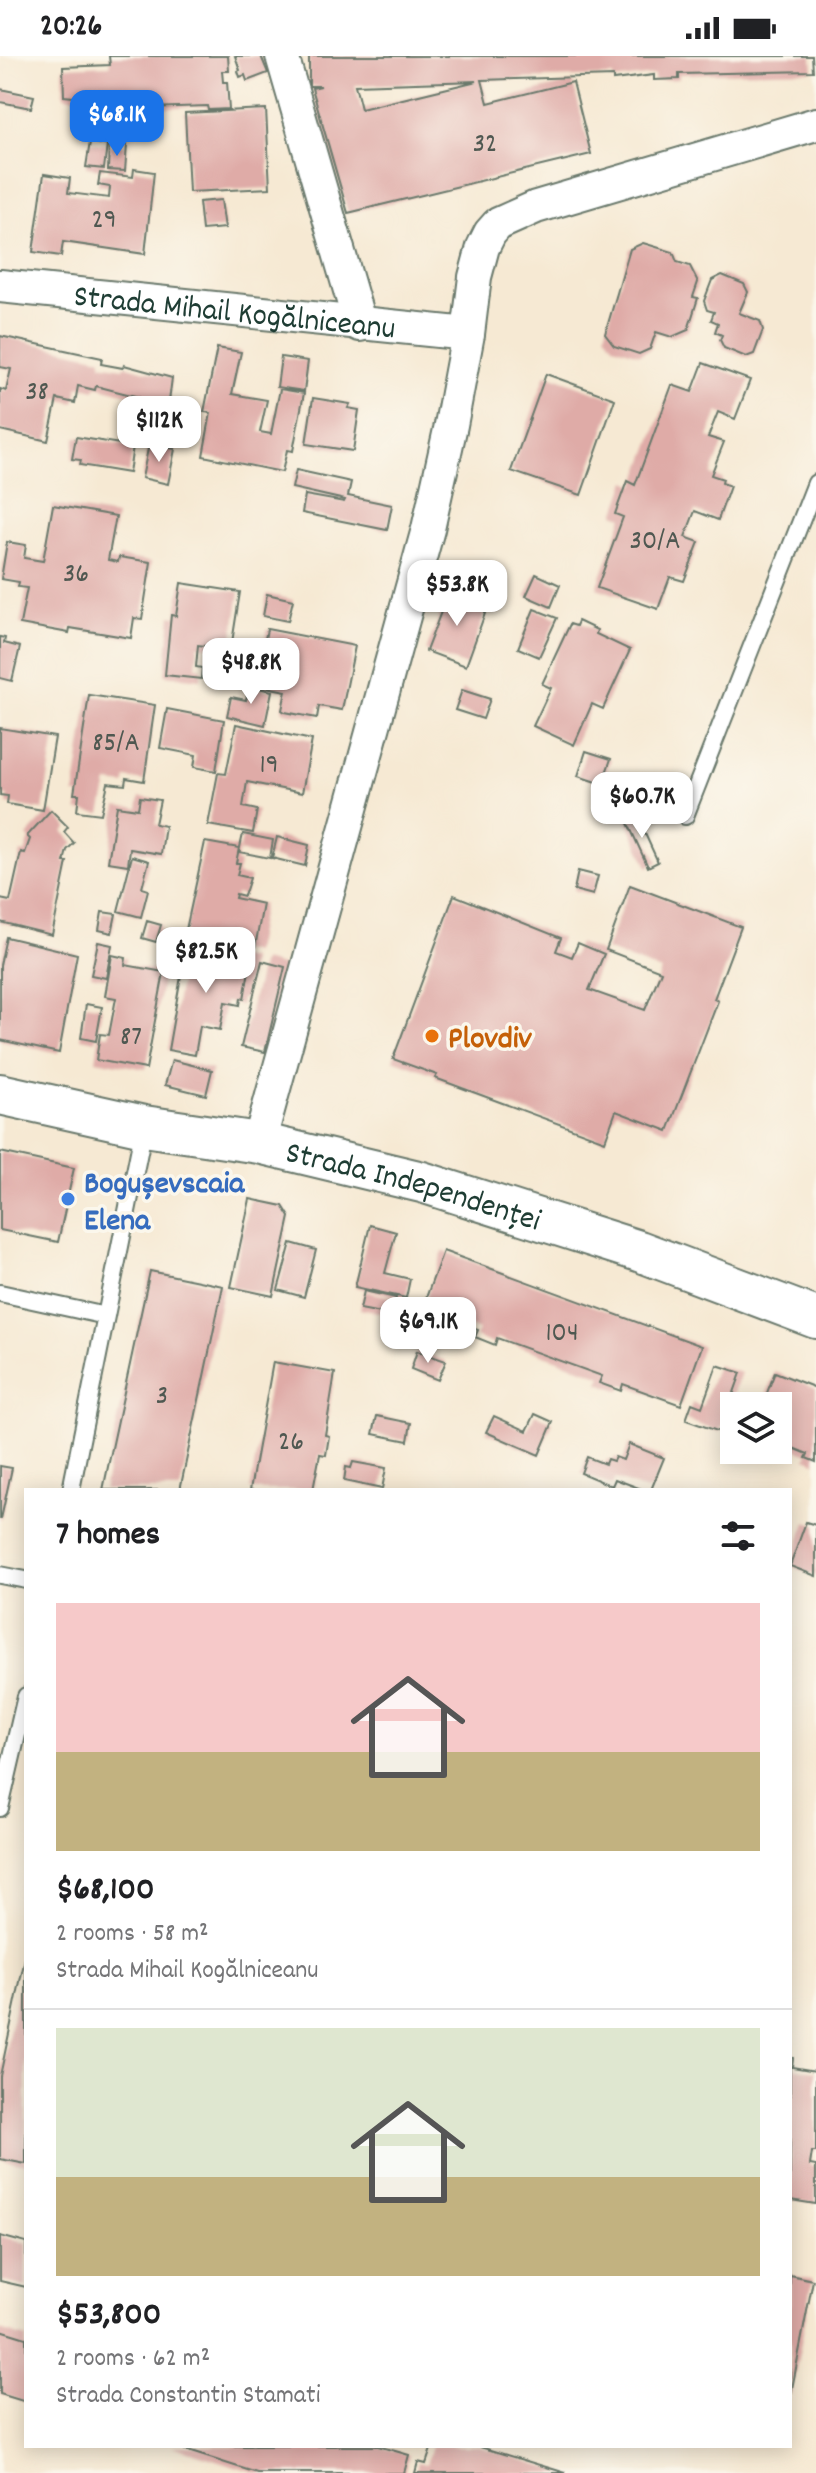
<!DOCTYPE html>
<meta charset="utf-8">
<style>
:root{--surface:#fff;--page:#f6f6f6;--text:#202124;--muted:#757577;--line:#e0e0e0;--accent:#1a73e8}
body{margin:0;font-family:Dekko,sans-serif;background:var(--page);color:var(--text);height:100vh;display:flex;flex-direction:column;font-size:30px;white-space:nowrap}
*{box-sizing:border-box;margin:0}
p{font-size:26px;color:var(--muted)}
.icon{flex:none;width:44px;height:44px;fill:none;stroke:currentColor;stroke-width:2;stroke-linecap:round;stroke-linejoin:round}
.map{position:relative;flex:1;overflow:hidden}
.details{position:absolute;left:24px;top:1432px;width:768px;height:960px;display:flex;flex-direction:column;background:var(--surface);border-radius:0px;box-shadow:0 4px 20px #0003}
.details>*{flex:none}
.fabs{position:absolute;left:720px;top:1336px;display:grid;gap:16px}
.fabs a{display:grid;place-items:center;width:72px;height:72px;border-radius:0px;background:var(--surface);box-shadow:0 4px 20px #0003;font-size:40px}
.price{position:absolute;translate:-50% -68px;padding:0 18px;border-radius:16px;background:#fff;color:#222;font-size:26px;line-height:52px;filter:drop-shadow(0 2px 4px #0008)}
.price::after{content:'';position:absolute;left:50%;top:48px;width:24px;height:18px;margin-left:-12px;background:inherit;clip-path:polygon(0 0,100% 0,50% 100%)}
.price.on{background:var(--accent);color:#fff}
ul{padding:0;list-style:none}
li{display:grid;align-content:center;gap:16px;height:424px;padding:0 32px}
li+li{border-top:2px solid var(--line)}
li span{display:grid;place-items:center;height:248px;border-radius:0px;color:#555}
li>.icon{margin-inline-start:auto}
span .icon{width:144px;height:144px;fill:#fffc;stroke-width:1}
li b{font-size:34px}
h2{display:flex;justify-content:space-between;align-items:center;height:96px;padding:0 32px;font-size:34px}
.status{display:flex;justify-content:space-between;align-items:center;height:56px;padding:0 40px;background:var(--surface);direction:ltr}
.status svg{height:22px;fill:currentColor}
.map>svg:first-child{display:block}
.building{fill:#dfaba7;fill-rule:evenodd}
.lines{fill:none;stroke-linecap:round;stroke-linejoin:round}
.service-casing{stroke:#6a796c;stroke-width:20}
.minor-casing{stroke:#6a796c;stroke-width:36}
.tertiary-casing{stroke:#6a796c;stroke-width:44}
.service{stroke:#fff;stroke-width:16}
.minor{stroke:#fff;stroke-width:32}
.tertiary{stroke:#fff;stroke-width:40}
.food-dot{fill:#e8710a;stroke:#fbf7ec;stroke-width:3}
.shop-dot{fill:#3f7fe0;stroke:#fbf7ec;stroke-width:3}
.labels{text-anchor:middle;stroke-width:7;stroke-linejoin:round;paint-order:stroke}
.number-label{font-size:28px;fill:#4f5851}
.street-label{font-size:32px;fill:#1f3d34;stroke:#fbf7ec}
.food-label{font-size:32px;font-weight:bold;fill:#c56008;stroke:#fbf7ec;text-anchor:start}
.shop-label{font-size:32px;font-weight:bold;fill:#366cbe;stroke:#fbf7ec;text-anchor:start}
</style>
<div class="status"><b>20:26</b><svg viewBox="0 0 49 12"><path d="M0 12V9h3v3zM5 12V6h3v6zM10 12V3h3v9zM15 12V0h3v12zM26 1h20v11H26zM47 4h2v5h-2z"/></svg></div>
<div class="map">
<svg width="816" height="2417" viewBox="0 0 816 2417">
<rect width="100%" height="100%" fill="#fbf7ec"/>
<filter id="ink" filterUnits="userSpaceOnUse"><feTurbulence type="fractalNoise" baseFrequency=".0125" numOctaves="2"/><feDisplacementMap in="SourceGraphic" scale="16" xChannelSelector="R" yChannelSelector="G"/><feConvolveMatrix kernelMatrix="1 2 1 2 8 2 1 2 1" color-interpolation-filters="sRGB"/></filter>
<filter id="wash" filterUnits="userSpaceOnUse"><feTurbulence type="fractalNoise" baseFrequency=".006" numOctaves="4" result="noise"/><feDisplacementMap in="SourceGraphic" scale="32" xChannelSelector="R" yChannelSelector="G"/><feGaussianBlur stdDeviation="1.8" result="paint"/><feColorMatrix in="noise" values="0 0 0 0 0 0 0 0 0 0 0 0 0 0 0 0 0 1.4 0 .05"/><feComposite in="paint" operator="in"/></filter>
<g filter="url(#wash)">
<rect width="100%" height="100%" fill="#f6e9d3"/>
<g id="blocks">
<path class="building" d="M109 0H228L229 15H222L223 26H227L229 53 208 54 207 50 119 53V46L112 45 64 40 63 11 110 9Z
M235 0H261L268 17 247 25 245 19 240 21 238 15 240 14Z
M309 0H812L813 15 679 18V23L654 24V19L613 24V20L482 24 488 47 573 26 591 98 348 157 312 32 321 30H309ZM477 25 361 53 355 29Z
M0 33 34 40 31 52 0 46Z
M266 53 270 132 189 136 185 57Z
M90 86 107 89 104 113 86 111Z
M109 89H127L125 115 108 114Z
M134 113 154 116 145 198 63 186 61 200 33 196 44 118 70 122 68 137 109 142 110 131 98 129 100 117 133 121Z
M221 144 225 172 202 174 199 146Z
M643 187 673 196 677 206 690 210 698 226 693 241 698 242 688 274 672 281 656 276 650 293 639 298 614 290 605 278 630 193Z
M722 219 744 228 748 236 739 257 760 265 763 274 754 298 746 301 724 292 720 284 722 279 715 276 718 267 711 264 714 256 707 254 704 245 712 224Z
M0 280 102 302 101 308 123 312 124 309 172 322 167 361 137 356 139 341 96 330 95 334 78 330 75 347 57 343 48 385 0 374V333L6 335 11 313 0 311Z
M217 292 241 296 232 338 267 344 260 376 271 378 280 333 304 337 293 395 287 394 282 416 203 400 211 357 204 356Z
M281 301 308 305 304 335 277 331Z
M703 307 750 324 735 363 718 356 708 381 724 386 711 419 723 423 722 427 730 430 718 464 695 455 685 481 699 486 684 525 670 521 658 553 597 532 623 461 615 458 627 425 635 429 672 329 692 336Z
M546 318 615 343 581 439 511 415Z
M313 342 350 348 348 352 359 354 353 395 306 388Z
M76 381 133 390 129 417 80 409 81 404 72 403Z
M149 388 175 393 168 428 142 422Z
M296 414 351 426 348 440 392 449 387 474 302 457 305 439 344 446 345 444 292 432Z
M53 449 116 460 108 504 118 506 119 501 151 506 142 563 134 562 131 582 70 572 69 577 20 568 27 532 18 531 19 526 1 523 7 486 26 489 24 502 43 505Z
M536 518 560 529 551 551 526 540Z
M181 527 240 536 231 593 198 589 196 611 202 612 201 623 165 619 171 559 176 560Z
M449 535 488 549 466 610 426 595Z
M267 538 293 544 288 565 263 560Z
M534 553 557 562 539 601 518 592Z
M578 565 597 574 596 578 630 594 603 653 592 648 574 689 533 670 551 632 542 628 570 568 576 570Z
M267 573 355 590 342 654 319 650 317 662 285 656 282 654 286 635 256 629Z
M0 581 5 582 4 587 20 591 12 625 0 622Z
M249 630 272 635 265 669 227 660 231 641 246 644Z
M462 634 490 643 483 663 455 654Z
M89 639 155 649 144 725 126 722 125 729 108 727 101 758 77 755 79 738H74Z
M167 653 224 664 216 715 194 711 196 699 160 692Z
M236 668 312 684 302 737 247 726 243 751 257 754 253 777 208 769 218 717 226 718Z
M0 672 55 681 43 754 7 748 8 740 0 739Z
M586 695 611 703 602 728 578 720Z
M140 741 160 744 155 768 165 770 161 798 130 793 128 809 108 806 117 750 138 753Z
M51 754 68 771 64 776 74 787 67 794 64 806H67L52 879 0 866V843L10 845 21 796 25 797 30 783 27 780Z
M636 758 658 806 648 811 626 763Z
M243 778 273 784 270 802 239 796Z
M277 781 309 789 305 810 272 802Z
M205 786 239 792 236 807H240L237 819 250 822 244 840 236 838 235 842 263 848 254 897 184 883Z
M132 800 149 805 142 832 148 834 141 861 118 855Z
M578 815 598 820 593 839 574 834Z
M630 829 741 871 714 943 718 945 668 1075 616 1055 605 1085 435 1022 437 1019 393 1003 454 839 561 882 556 895 572 901 578 887 604 898 589 934 645 954 661 915 606 894Z
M102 856 116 858 112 877 99 874Z
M147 865 161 869 156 886 142 882Z
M6 881 77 898 59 997 0 984V909Z
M98 886 112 889 106 922 91 919Z
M186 892 251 903 244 943 241 942 240 949 225 946 220 974 200 970 195 999 168 994Z
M112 899 126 902 125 909 164 916 146 1013 96 1004 100 978 109 979 116 942 105 940Z
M262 905 285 911 265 996 241 991Z
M86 948 102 951 96 985 81 982Z
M172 1004 212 1014 206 1039 165 1029Z
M0 1096 74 1112 58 1186 0 1174Z
M250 1143 283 1150 290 1161 273 1240 231 1231Z
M370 1169 396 1176 385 1217 410 1223 406 1242 355 1231Z
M291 1187 316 1194 304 1241 278 1234Z
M443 1195 702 1290 681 1349 623 1328 621 1335 599 1327 602 1320 497 1282 495 1289 475 1281 478 1274 422 1253Z
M150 1215 223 1230 180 1434H103Z
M364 1235 396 1242 392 1259 360 1253Z
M417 1295 446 1305 438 1324 411 1313Z
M273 1306 335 1317 325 1379 329 1380 326 1399 320 1398 313 1434H250Z
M717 1309 741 1317 720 1376 686 1364 692 1347 702 1351Z
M775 1316 816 1332V1406L806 1402 808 1398 778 1386V1350H762Z
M535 1358 553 1366 539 1399 486 1376 494 1360 527 1375Z
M377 1360 411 1367 408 1385 373 1378Z
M629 1388 664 1402 651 1434H644L615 1423 612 1430 581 1417 587 1401 605 1408 607 1403 613 1405 615 1401 623 1404Z
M353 1406 386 1412 382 1433 344 1425 346 1411 351 1412Z
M0 1410 12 1412 1 1463H0Z
M806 1466 816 1469V1520L790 1510Z
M25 1902H26V2108L0 2103V2020Z
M790 2001 793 2002 792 2011 816 2015V2096H812L810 2109 816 2110V2148L790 2144Z
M0 2180 26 2187V2231L0 2225Z
M790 2219 813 2224 791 2338H790Z
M0 2274 26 2282V2346L0 2338Z
M172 2390H378L409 2399 404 2417H257Z
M432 2390H477L566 2417H415L418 2406 426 2408Z"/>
</g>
</g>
<g filter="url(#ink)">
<use href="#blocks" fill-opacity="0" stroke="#6a796c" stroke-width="2"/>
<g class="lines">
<g class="service-casing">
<path id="service" d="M685 760 816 427
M0 1237 106 1260
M71 1434 144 1071
M0 1519 26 1524
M0 1752 26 1640"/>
</g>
<g class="minor-casing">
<g id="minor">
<path d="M282 0 360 269"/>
<path id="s1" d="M0 230 468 278"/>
<path d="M259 1087 428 473 451 369 468 278 475 221 483 191 490 177 498 168 536 151 816 68"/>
</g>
</g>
<g class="tertiary-casing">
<g id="tertiary">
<path id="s2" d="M0 1038 144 1070 259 1087 422 1126 639 1195 816 1262"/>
</g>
</g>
<use href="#service" class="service"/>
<use href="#minor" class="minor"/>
<use href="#tertiary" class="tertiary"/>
</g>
</g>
<circle class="food-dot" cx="432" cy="980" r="8"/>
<circle class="shop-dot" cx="68" cy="1143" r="8"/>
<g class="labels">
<g class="number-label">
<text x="485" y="95">32</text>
<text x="104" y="171">29</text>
<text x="37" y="343">38</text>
<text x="655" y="492">30/A</text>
<text x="76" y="525">36</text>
<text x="116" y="694">85/A</text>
<text x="269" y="716">19</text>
<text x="131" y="988">87</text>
<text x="562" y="1284">104</text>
<text x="162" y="1347">3</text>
<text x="291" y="1393">26</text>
</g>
<g class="street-label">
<text dy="11" stroke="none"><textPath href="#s1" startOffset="236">Strada Mihail Kogălniceanu</textPath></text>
<text dy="11" stroke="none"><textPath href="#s2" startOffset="424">Strada Independenței</textPath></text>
</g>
<g class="food-label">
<text x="448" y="991">Plovdiv</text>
</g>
<g class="shop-label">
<text x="84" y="1136">Bogușevscaia<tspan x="84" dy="37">Elena</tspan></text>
</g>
</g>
</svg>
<div class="fabs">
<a><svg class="icon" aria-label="layers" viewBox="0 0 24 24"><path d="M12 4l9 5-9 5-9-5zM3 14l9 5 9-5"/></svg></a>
</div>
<b class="price on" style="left:117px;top:102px">$68.1K</b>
<b class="price" style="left:159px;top:408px">$112K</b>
<b class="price" style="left:457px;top:572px">$53.8K</b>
<b class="price" style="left:251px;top:650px">$48.8K</b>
<b class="price" style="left:642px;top:784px">$60.7K</b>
<b class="price" style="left:206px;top:939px">$82.5K</b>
<b class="price" style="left:428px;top:1309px">$69.1K</b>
<section class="details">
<h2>7 homes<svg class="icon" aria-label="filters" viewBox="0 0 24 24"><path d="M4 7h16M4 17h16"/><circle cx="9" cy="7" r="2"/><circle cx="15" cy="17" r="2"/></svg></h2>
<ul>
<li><span style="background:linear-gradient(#f6c9c9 60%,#c2b280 0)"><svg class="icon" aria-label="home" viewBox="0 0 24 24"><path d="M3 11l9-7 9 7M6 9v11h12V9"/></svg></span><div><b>$68,100</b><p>2 rooms · 58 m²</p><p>Strada Mihail Kogălniceanu</p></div></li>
<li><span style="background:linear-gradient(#dfe7d0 60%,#c2b280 0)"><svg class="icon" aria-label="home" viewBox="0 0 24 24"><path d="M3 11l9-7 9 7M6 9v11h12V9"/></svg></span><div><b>$53,800</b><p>2 rooms · 62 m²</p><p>Strada Constantin Stamati</p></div></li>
</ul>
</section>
</div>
